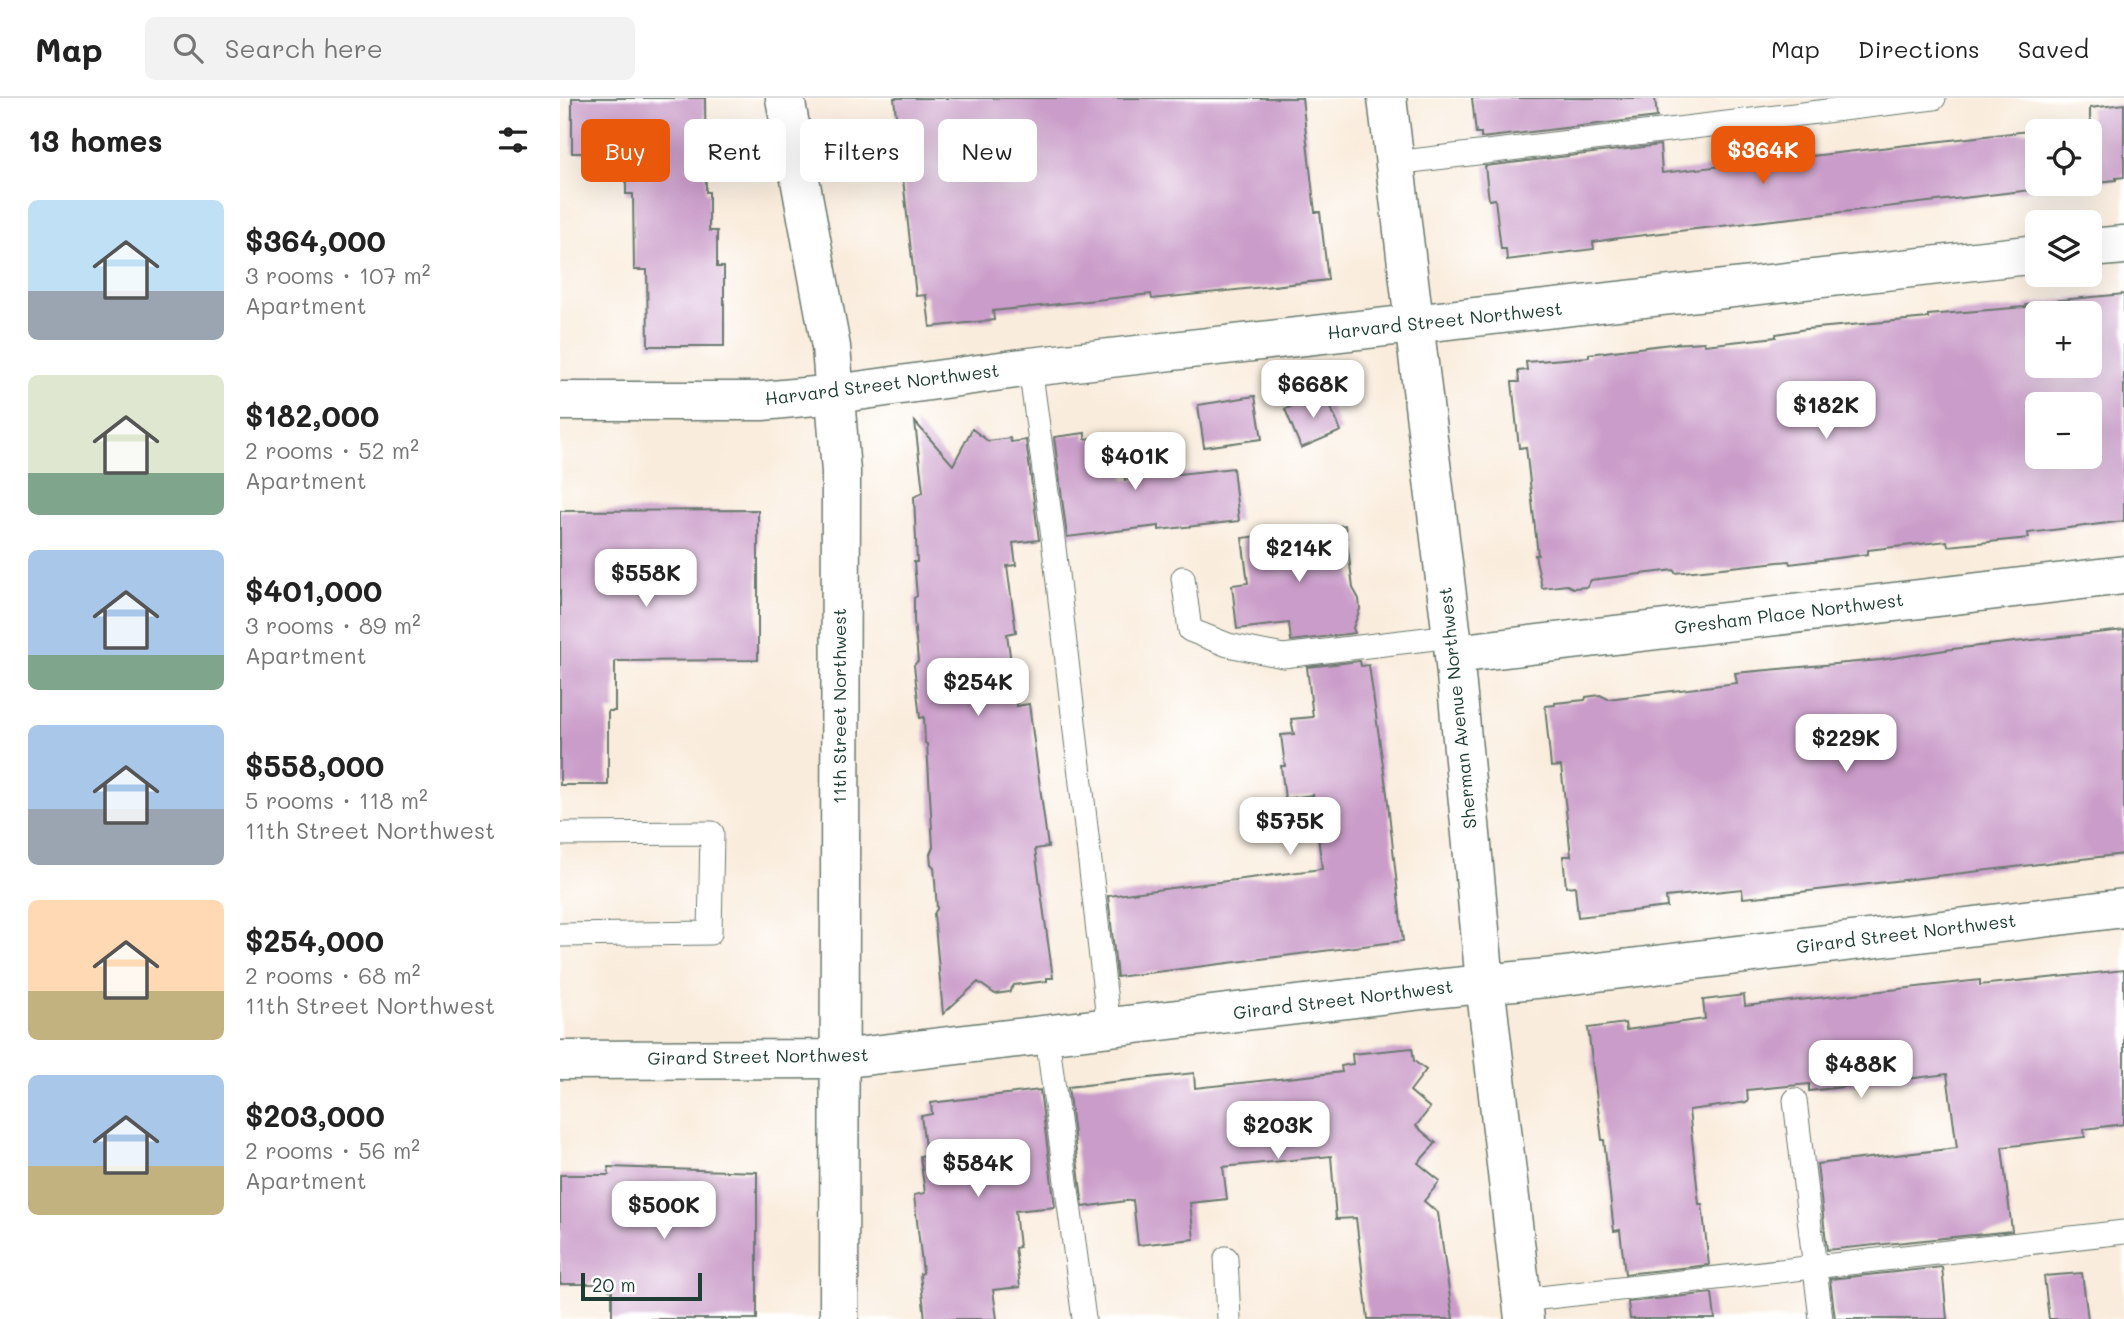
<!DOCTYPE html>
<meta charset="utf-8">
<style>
:root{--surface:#fff;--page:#f2f2f2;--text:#222;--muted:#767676;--line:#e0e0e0;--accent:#ea580c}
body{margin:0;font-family:Mali,sans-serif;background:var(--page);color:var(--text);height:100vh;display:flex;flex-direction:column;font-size:26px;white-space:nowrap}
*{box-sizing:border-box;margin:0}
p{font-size:23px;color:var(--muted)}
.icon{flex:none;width:38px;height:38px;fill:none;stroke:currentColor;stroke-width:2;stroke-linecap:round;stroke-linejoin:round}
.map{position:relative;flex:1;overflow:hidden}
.sheet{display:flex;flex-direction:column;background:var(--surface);width:560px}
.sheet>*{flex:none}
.hud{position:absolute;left:21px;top:21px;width:665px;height:63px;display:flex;gap:14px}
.controls{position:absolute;left:1465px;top:21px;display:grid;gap:14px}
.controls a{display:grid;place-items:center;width:77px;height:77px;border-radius:10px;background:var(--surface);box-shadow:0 7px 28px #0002;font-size:35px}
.scale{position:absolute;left:21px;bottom:18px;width:121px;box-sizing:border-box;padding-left:7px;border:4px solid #1f3d34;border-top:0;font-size:19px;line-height:24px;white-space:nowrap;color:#1f3d34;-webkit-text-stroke:5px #fff;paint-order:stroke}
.price{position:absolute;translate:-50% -60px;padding:0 16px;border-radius:14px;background:#fff;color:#222;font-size:23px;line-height:46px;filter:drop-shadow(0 2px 4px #0008)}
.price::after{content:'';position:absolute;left:50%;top:42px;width:21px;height:16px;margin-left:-10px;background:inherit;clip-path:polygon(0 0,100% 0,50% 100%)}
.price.active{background:var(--accent);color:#fff}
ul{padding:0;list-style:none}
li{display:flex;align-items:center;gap:21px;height:175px;padding:0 28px}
li span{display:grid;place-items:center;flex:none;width:196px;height:140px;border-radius:10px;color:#555}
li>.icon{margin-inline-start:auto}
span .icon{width:84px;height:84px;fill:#fffc;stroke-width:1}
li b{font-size:30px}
h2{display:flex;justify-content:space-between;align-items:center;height:84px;padding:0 28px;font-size:30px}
.chip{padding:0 24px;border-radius:10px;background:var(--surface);box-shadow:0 7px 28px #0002;font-size:24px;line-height:63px}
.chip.active{background:var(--accent);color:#fff}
header{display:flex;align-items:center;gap:42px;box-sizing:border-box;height:98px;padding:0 35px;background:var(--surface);border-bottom:2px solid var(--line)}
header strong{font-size:33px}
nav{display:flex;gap:38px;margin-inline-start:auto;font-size:24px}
.search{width:490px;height:63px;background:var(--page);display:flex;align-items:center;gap:18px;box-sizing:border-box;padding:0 24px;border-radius:10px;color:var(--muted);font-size:26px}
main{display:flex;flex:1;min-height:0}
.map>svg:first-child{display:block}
.building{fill:#ca9cc9;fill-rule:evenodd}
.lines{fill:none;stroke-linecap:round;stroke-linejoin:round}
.service-casing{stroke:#6b7a6f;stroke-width:25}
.minor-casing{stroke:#6b7a6f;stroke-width:41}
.tertiary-casing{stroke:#6b7a6f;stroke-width:41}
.secondary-casing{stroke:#6b7a6f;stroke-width:41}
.service{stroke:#fff;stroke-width:23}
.minor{stroke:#fff;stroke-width:38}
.tertiary{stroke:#fff;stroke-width:38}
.secondary{stroke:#fff;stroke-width:38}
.labels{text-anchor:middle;stroke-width:6;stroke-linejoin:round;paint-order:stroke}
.street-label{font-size:18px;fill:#1f3d34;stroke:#fff}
</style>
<header>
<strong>Map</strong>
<div class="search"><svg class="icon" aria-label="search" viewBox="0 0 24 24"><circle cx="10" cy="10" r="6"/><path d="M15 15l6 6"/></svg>Search here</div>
<nav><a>Map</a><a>Directions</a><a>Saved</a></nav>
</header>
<main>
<section class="sheet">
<h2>13 homes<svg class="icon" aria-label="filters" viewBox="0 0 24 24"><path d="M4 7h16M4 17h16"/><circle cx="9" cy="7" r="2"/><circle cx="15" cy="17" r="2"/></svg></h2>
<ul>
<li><span style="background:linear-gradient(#bfe0f5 65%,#9aa5b1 0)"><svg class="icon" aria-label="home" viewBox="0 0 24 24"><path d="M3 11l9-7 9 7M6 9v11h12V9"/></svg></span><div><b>$364,000</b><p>3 rooms · 107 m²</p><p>Apartment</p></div></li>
<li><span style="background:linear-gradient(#dfe7d0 70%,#7fa58c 0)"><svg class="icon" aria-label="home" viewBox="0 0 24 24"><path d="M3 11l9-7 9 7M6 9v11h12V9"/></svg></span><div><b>$182,000</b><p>2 rooms · 52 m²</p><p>Apartment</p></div></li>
<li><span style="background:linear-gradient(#a9c7e8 75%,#7fa58c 0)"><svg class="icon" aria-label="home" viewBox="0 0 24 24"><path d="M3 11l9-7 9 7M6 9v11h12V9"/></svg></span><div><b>$401,000</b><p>3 rooms · 89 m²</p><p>Apartment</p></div></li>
<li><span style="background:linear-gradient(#a9c7e8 60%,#9aa5b1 0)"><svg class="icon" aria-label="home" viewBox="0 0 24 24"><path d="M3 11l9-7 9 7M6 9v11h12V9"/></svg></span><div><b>$558,000</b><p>5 rooms · 118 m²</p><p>11th Street Northwest</p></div></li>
<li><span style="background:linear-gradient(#ffd9b3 65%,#c2b280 0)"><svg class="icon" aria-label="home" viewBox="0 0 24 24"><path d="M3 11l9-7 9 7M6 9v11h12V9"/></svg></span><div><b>$254,000</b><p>2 rooms · 68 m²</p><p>11th Street Northwest</p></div></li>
<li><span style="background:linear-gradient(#a9c7e8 65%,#c2b280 0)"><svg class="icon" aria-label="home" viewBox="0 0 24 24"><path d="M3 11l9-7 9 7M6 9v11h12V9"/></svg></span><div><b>$203,000</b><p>2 rooms · 56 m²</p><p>Apartment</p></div></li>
</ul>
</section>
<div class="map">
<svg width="1564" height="1221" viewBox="0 0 1564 1221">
<rect width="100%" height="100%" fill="#fff"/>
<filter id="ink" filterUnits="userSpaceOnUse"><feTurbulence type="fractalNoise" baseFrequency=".0143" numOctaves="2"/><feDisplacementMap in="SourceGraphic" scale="14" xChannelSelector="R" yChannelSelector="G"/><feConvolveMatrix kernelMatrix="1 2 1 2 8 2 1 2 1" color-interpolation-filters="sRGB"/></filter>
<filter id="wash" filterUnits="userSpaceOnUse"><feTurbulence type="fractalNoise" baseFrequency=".00686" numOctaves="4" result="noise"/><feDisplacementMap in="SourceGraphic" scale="28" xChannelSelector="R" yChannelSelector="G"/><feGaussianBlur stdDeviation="1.57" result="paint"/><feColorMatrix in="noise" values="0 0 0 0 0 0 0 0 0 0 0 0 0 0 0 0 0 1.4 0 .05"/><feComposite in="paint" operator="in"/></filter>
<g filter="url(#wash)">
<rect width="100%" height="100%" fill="#f9ecdc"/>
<g id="blocks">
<path class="building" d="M12 0H145L146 94H149V133H157V169H164V248H88L87 172H74L73 96H66V55H12Z
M334 0H742L755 114H760L768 182 592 201 591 196 433 213 434 222 370 229 366 197 356 198Z
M912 0H1095L1097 19 921 40V35H916Z
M1564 6V79L1556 80V82L1530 85V33H1477V86H1522L1059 140 1033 144 1034 151 947 162 946 151H941L935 101 929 102 925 68 1100 47 1102 75 1530 26V10Z
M1564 196V423L1468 435 1469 440 1388 448 1387 443 1308 452V456L1230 466 1229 463 1115 475 1114 472 1031 482 1027 489 1013 490 1007 487 982 490 975 457H978L966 349 959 350 952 284H959L958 273 967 272 966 264 1029 259V256L1111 246 1144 244 1145 247 1216 239V236L1246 231 1368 220V217L1465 209V207L1490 203ZM1477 215H1530V268H1477ZM1477 306H1530V359H1477Z
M764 294 781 333 741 350 725 311Z
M695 298 702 341 644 349 638 307Z
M355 324 393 367 412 331 428 343 450 340 451 344 466 342 479 442 453 445 456 467 447 468 456 534 447 536 457 608 469 606 488 749 475 751 493 880H487V883L454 887 449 894 435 896 418 884 383 916 374 816 377 811 374 769 371 766 370 756 373 749 367 646 365 645 364 619 360 620 354 567 358 563 354 522V500L357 498 354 464H357L354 399 363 394Z
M525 335V341L559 337 565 382 673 370 679 423 599 432V428L507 439 494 339Z
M198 412V562L55 563V613H48V687H0V413Z
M785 427 793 490 799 501 800 511 793 530 795 535 731 543 729 525 677 531 672 487 688 485 682 440Z
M1564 532V756L1215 797 1183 800 1182 791 1106 799 1107 809 1018 819 1015 788 1006 789 1003 758H1011L1006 712 1001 668 991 669 985 608 995 607V605L1025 602 1026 599 1040 597 1048 601 1177 585 1175 575 1320 562 1392 551Z
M800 563 801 568 809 567 827 696 843 843 557 879 548 798 762 771 753 697 725 701 721 668H725L721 637 734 636 731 621 753 619 747 569Z
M1564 872V1026L1524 1031 1525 1039 1442 1049 1452 1133 1267 1152 1257 1066 1397 1050 1387 976 1249 993V986L1187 992 1188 1004 1129 1012 1139 1106H1142L1149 1167 1065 1176 1060 1132 1054 1133 1044 1042H1042L1028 930 1065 925 1066 932 1145 921 1143 902 1184 897 1185 908 1420 882V887Z
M852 950 854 963 866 972 850 993 870 1010 856 1028 876 1045 858 1065 880 1083 864 1103 878 1115 893 1221H808L796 1120 776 1121 771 1058 663 1069 667 1101 630 1105 634 1141 578 1147 573 1102 523 1109 508 989 634 975 635 990 782 974 781 968 793 966 792 956Z
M480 992 495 1109 455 1113 459 1149 455 1150 460 1189 433 1192 437 1221H365L360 1176 363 1175 354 1097 365 1095 360 1058 366 1057 361 1018 372 1016 371 1005Z
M48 1069 197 1074V1221H52V1192H49V1186H0V1077H49Z
M1382 1169 1387 1221H1275L1270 1181Z
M1522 1175 1528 1221H1489L1484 1178Z
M1152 1195 1155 1221H1070L1068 1204Z"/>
</g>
</g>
<g filter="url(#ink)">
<use href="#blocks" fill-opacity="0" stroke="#6b7a6f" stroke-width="2"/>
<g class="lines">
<g class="service-casing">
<path id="service" d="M835 65 1374 0
M470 269 492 432 549 930
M623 480 630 532 668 547 723 558 892 538
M0 736 152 735 150 835 0 837
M487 938 524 1221
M1235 1002 1261 1221
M666 1160 669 1221
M962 1202 1564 1134"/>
</g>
<g class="minor-casing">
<path id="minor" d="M894 556 1564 477
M0 962 279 961 863 892 996 879 1564 810"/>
</g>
<g class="tertiary-casing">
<path id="tertiary" d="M225 0 271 249 281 374 279 1221"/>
</g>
<g class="secondary-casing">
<path id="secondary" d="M827 0 894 556 925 885 964 1221
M1530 150 1564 147
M0 303H202L276 296 470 269 1477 156"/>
</g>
<use href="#service" class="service"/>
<use href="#minor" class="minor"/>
<use href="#tertiary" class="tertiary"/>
<use href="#secondary" class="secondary"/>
</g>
</g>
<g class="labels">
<g class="street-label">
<text transform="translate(885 223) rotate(-6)" y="6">Harvard Street Northwest</text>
<text transform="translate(322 287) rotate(-7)" y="6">Harvard Street Northwest</text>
<text transform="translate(1229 516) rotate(-7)" y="6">Gresham Place Northwest</text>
<text transform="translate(280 608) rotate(-90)" y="6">11th Street Northwest</text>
<text transform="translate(898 610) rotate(-96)" y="6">Sherman Avenue Northwest</text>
<text transform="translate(1346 836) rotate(-7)" y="6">Girard Street Northwest</text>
<text transform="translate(783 902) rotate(-7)" y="6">Girard Street Northwest</text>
<text transform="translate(198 959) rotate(-1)" y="6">Girard Street Northwest</text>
</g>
</g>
</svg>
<div class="controls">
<a><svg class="icon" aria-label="locate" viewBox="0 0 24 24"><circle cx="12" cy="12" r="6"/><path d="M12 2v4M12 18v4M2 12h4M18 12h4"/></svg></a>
<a><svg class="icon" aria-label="layers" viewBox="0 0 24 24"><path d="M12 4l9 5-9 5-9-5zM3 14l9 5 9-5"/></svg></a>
<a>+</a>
<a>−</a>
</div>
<div class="scale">20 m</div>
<b class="price active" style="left:1203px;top:88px">$364K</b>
<b class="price" style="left:753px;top:322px">$668K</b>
<b class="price" style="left:1266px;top:343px">$182K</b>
<b class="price" style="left:575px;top:394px">$401K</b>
<b class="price" style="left:739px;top:486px">$214K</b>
<b class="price" style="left:86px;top:511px">$558K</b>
<b class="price" style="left:418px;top:620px">$254K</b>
<b class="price" style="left:1286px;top:676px">$229K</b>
<b class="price" style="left:730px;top:759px">$575K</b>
<b class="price" style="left:1301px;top:1002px">$488K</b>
<b class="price" style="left:718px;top:1063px">$203K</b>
<b class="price" style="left:418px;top:1101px">$584K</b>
<b class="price" style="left:104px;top:1143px">$500K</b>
<div class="hud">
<a class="chip active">Buy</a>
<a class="chip">Rent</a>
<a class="chip">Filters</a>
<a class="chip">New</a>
</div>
</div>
</main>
